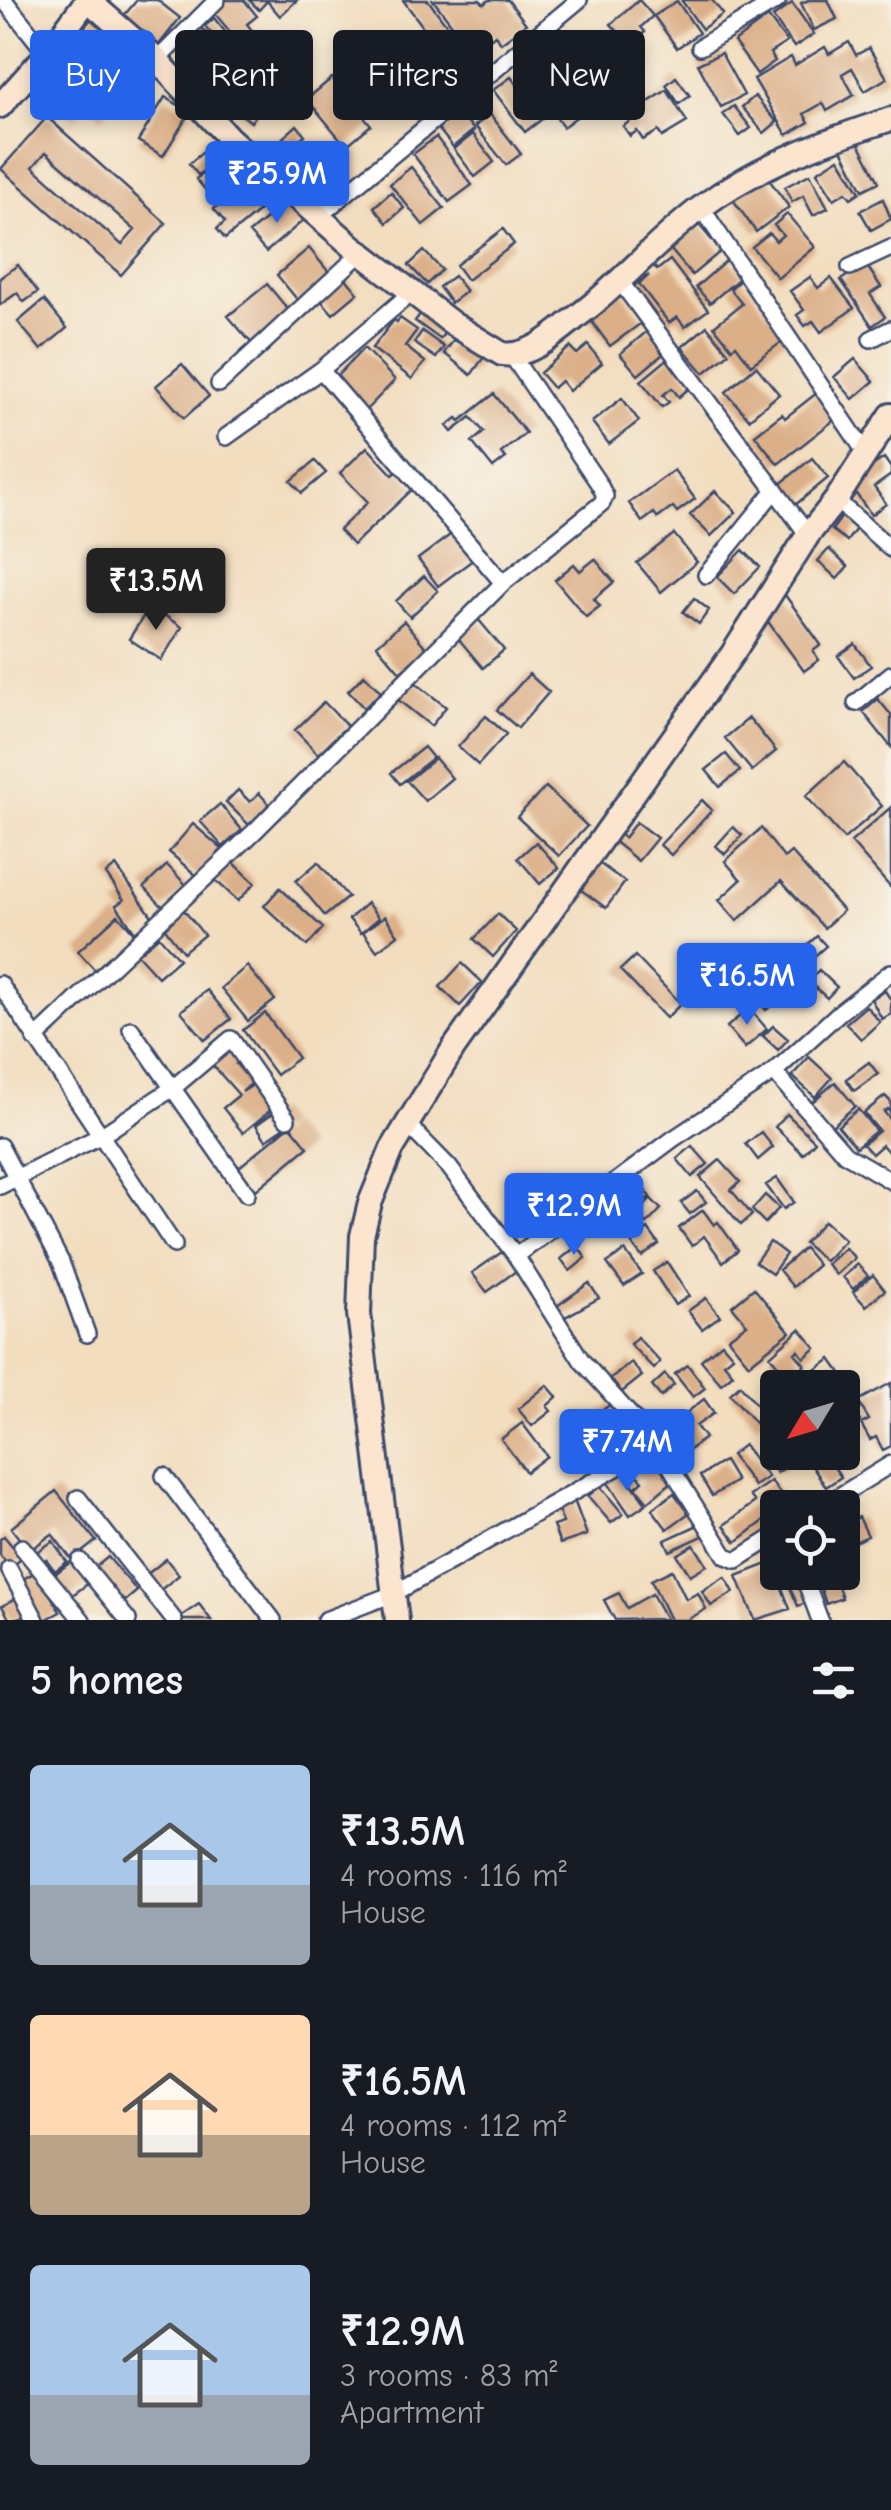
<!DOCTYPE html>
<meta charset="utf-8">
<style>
:root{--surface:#171b24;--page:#242831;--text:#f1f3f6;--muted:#9ea1a6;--accent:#2563eb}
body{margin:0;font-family:"Comic Neue",sans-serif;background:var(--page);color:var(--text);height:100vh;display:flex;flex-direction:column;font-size:38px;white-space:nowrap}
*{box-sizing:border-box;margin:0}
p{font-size:32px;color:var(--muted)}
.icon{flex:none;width:55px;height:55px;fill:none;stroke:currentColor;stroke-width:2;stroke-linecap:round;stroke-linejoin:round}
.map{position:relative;height:1620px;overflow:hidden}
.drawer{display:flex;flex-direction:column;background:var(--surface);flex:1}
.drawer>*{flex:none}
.guide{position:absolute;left:30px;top:30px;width:832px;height:90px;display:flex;gap:20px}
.needle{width:65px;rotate:232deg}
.tools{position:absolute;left:760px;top:1370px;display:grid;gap:20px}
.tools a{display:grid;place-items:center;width:100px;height:100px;border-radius:10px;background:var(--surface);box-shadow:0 5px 15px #0003;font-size:50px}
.price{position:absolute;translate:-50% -85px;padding:0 22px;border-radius:10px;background:var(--accent);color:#fff;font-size:32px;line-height:65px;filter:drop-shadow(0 2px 5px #0008)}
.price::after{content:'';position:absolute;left:50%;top:60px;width:30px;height:22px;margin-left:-15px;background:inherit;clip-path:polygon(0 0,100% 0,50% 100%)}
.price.active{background:#222;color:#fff}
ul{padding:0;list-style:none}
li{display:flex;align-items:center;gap:30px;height:250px;padding:0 30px}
li span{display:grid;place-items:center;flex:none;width:280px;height:200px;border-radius:10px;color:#555}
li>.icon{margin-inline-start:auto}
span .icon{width:120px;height:120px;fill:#fffc;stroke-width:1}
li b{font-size:42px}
h2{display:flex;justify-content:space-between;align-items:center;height:120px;padding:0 30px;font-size:42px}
.chip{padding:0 35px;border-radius:10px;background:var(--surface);box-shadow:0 5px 15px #0003;font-size:35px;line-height:90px}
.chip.active{background:var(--accent);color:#fff}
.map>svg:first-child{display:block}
.building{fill:#dbaf87;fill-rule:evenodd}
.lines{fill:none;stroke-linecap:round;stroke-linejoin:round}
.street-casing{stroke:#3b496c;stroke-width:20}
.secondary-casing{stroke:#3b496c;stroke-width:28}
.street{stroke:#fff;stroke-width:15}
.secondary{stroke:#fce5cf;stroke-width:22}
</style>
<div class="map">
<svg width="891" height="1620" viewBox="0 0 891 1620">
<rect width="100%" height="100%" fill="#f7f3e8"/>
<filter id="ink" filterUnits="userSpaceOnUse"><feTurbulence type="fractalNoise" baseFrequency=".01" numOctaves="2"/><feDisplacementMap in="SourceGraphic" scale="20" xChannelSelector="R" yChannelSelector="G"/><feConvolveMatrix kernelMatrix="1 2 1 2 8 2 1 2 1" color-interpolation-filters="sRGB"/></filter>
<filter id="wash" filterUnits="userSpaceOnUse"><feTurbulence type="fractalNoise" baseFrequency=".0048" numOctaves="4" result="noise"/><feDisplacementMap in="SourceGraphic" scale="40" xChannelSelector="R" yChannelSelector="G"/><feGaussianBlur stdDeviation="2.25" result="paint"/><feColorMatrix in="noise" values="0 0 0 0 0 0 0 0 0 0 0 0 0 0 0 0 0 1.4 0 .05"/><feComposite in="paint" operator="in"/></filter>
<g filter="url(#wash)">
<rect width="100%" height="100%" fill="#f2ddbe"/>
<g id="blocks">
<path class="building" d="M137 0H157L180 18 158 46 122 18Z
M222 0H244L257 16 247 24 255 34 242 46 211 9Z
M249 0H297L280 16 267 1 259 10Z
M403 0H428L454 35 438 47Z
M433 0H480L484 4 489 0H508L526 24 501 43 495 35 473 52Z
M639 0 653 16 641 27 645 32 630 45 611 24Z
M684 0H712L723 14 702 29 682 1Z
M809 0H828L837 19 814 30 801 3Z
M677 1 699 33 677 48 654 16Z
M792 3 814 34 794 47 773 17Z
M97 12 139 58 113 88 66 49Z
M768 17 787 42 770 53 775 61 757 74 734 42Z
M214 18 230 38 221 45 205 26Z
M196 24 235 57 226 68 215 59 206 69 179 45Z
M424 36 451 68 436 81 409 49Z
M540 42 560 66 549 76 529 52Z
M849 42 856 55 869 48 887 78 865 91 852 68 842 74 854 95 827 111 823 103 804 114 809 122 787 135 754 79 791 57 795 65 825 47 829 54Z
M377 46 386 59 403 47 430 83 415 95 423 105 409 116 364 56Z
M588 50 611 76 620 68 630 79 613 94 610 90 598 101 568 69Z
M721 53 744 95 721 107 698 64Z
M77 68 109 100 103 106 108 111 101 118 88 105 74 118 50 94Z
M561 73 587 109 563 127 537 90Z
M511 77 542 119 525 132 493 90Z
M676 77 690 96 679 104 666 85Z
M332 78 371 125 346 146 307 99Z
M249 87 267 100 251 122 233 108Z
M667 90 687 122 662 137 658 131 643 140 637 131 630 136 623 126 635 118 632 113Z
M755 96 777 122 764 133 742 107Z
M165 97 190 112 163 156 138 141Z
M734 106 751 128 740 136 723 114Z
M457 109 474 130 453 147 436 126Z
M490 114 521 154 506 165 475 126Z
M47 117 166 223 121 275 1 169ZM46 152 135 230 122 245 33 167Z
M297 125 305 135 301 138 334 177 317 192 276 144Z
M473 134 494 162 475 177 454 149Z
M220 137 245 166 210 195 196 179 223 157 198 175 189 164Z
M436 137 472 185 449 202 413 154Z
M856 137 879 182 863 190 840 145Z
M839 158 860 192 851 198 846 192 834 199 817 172Z
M411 167 444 208 423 225 390 184Z
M765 174 789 207 756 232 732 198Z
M810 174 828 208 813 215 803 196 792 202 785 187Z
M239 188 259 211 225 239 217 229 225 222 214 209Z
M391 192 404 208 387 223 374 207Z
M883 199 891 219 871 230 860 211Z
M289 200 305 219 266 252 249 233Z
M787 214 815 247 778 278 752 247 769 233 776 241 783 235 774 225Z
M695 220 721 251 692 275 666 244Z
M503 229 514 244 467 280 456 265Z
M309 248 332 276 300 303 277 275Z
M424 251 442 270 427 284 409 265Z
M728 259 742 276 710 303 696 287Z
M670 260 708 310 685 327 677 317 669 323 639 284 649 275 635 285 629 276 650 261 657 270Z
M865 263 881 287 870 294 885 317 872 326 841 280Z
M18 265 38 292 24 302 17 293 0 305V278Z
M344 276 358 293 333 314 319 298Z
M454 276 466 291 451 303 439 287Z
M810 277 818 288 831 278 854 308 821 332 813 321 805 326 797 315 804 310 790 291Z
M741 279 787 338 751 365 736 345 732 348 714 326 742 304 730 289Z
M267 284 291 313 253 345 228 316Z
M621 290 644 321 610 346 587 315Z
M44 300 67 328 41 350 18 322Z
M424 309 449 327 440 339 415 321Z
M400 318 417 330 405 346 425 362 412 379 372 348 394 320 397 322Z
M707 326 729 353 704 373 682 347Z
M651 328 669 349 638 375 620 354Z
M422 331 444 347 436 358 414 343Z
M457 336 484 357 471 375 444 353Z
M588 345 602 363 569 391 561 381 553 388 540 373 570 347 577 354Z
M364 348 395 380 366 410 334 379Z
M671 356 694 384 679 397 672 388 663 395 669 402 662 407 641 381Z
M855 359 874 381 853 399 834 377Z
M182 364 209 396 184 418 156 386Z
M756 366 779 394 749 419 726 392Z
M818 392 838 417 778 464 755 435 782 414 785 418Z
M494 394 526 433 501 453 506 458 493 468 472 442 484 432 471 417 452 432 447 426 457 418 460 421Z
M622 398 639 421 609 444 592 422Z
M367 447 393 475 399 470 415 487 353 545 339 530 368 502 340 473Z
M812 458 828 478 794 506 778 486Z
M884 458 891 468V475L874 487 886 504 871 515 852 488 865 479 861 474Z
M315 461 326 473 302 493 291 481Z
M674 470 695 499 677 512 673 507 658 518 654 513 642 522 629 503Z
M715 491 736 512 711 536 690 515Z
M843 515 858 526 847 541 832 530Z
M454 532 474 559 438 586 418 559Z
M674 534 697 562 661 592 637 563Z
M829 549 848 567 837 579 818 561Z
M743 550 760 567 734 594 717 577Z
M595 559 614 582 594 599 600 606 586 617 555 580 574 564 580 571Z
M424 576 438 591 410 617 396 601Z
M785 595 821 645 813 651 819 660 804 671 761 612Z
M694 598 709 610 699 624 683 612Z
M150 606 182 627 161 660 129 639Z
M478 619 504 650 483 668 457 637Z
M404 621 427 649 400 672 377 645Z
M855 644 871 666 854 678 838 656Z
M529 674 549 692 518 728 497 710Z
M364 675 381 692 364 708 348 691Z
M412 680 446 707 431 726 397 699Z
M878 699 891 715V747L863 712Z
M324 702 347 726 318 754 295 730Z
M486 716 506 734 478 765 458 747Z
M749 718 776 751 752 771 725 738Z
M424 747 433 758 400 784 391 773Z
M726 754 740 771 720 787 706 770Z
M435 758 452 778 425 801 407 781Z
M844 762 882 806 844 839 806 796Z
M546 787 587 826 559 856 517 817Z
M238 790 250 802 259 793 269 804 249 825 226 802Z
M702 800 712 810 671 855 660 845Z
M220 804 242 830 223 847 200 821Z
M891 807V888L851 842Z
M636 822 657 838 638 861 611 839 617 832 624 838Z
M193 824 222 849 198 877 169 852Z
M733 827 742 835 725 854 716 846Z
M761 828 784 858 791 852 843 911 824 928 781 881 737 921 719 900 741 880 725 861Z
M536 842 559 868 540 884 518 858Z
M232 861 255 883 238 901 214 879Z
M596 861 625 882 606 908 577 887Z
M318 862 348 897 325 916 296 881Z
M167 865 187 886 164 908 144 887Z
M116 866 154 919 135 932 116 905 124 900 106 874Z
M280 888 323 928 307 946 264 906Z
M367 903 379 918 361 933 349 919Z
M183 909 204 935 183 952 163 926Z
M498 914 516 931 493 957 474 939Z
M118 915 135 934 95 970 78 951Z
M385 916 398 935 377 951 363 932Z
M159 936 179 959 158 977 137 954Z
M817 936 826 946 803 966 794 957Z
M635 956 681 1004 666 1018 620 970Z
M771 961 793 987 766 1010 744 984Z
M462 963 482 982 460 1006 440 987Z
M247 966 275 1000 248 1021 221 988Z
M819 970 837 987 827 998 808 981Z
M207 990 231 1019 205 1040 181 1011Z
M885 991 891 1000V1014L882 1019 871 999Z
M866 1006 880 1022 861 1039 846 1023Z
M749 1008 767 1029 745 1048 727 1027Z
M265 1013 298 1058 276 1075 243 1030Z
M773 1026 788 1039 778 1050 763 1036Z
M229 1045 242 1059 236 1064 252 1083 242 1092 253 1085 272 1109 243 1133 223 1108 239 1095 210 1062Z
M809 1057 832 1078 815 1097 792 1076Z
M869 1062 878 1074 854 1091 846 1079Z
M835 1082 855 1106 831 1127 811 1103Z
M885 1096 891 1102V1114L888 1109 884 1112 891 1120V1155L882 1145 872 1154 863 1144 879 1131 864 1113Z
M858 1109 876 1131 856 1147 838 1126Z
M277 1110 288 1125 266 1140 256 1125Z
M787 1114 815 1141 803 1154 775 1127Z
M290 1125 308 1147 256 1190 238 1168Z
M761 1132 773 1147 758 1160 746 1144Z
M692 1146 708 1164 692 1177 677 1159Z
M720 1160 740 1182 731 1190 752 1215 741 1225 700 1177Z
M777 1178 794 1202 784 1209 766 1185Z
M637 1180 650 1197 637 1206 625 1190Z
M697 1191 706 1202 690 1214 681 1203Z
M765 1195 779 1208 765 1223 752 1210Z
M651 1199 661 1209 647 1224 636 1215Z
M703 1210 714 1225 718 1222 738 1250 723 1262 704 1236 692 1246 679 1228Z
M593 1213 602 1226 587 1236 578 1224Z
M824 1221 845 1240 825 1261 804 1243Z
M648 1229 659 1244 642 1257 631 1243Z
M770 1242 786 1254 772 1274 755 1262Z
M577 1246 586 1258 570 1271 561 1259Z
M804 1248 818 1265 793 1287 779 1270Z
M845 1248 855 1258 836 1275 827 1264Z
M625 1251 642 1274 624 1286 607 1263Z
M502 1252 516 1271 487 1292 472 1273Z
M667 1262 689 1296 675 1305 653 1271Z
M858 1264 868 1276 853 1289 843 1277Z
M873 1275 885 1290 866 1306 853 1292Z
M589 1283 599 1298 565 1317 557 1306Z
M754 1288 790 1332 749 1364 728 1338 747 1324 732 1306Z
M706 1298 720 1316 702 1329 688 1311Z
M800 1329 816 1348 804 1358 798 1350 795 1353 805 1365 790 1379 770 1356Z
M637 1337 660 1362 654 1369 630 1344Z
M722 1343 733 1356 724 1363 733 1374 721 1384 701 1360Z
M831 1359 859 1398 848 1406 860 1421 842 1434V1388H824L813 1372Z
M631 1362 642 1376 622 1392 611 1379Z
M688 1365 705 1388 693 1397 675 1374Z
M665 1374 674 1385 661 1397 652 1386Z
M891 1383V1446L883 1450 876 1437 870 1440 861 1424 869 1420 858 1401Z
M547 1385 557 1397 547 1406 551 1411 532 1426 518 1409Z
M740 1385 766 1416 756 1424 730 1394Z
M704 1399 714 1413 696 1426 705 1438 681 1456 662 1432Z
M611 1404 622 1419 601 1434 590 1419Z
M628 1421 642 1441 619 1457 605 1438Z
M522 1423 547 1456 526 1472 501 1439Z
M778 1438V1452H789L795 1461 777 1473 761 1450Z
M744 1445 768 1477 754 1486 731 1455Z
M651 1454 673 1481 648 1502 636 1487 643 1481 632 1469Z
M826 1456 841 1477 826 1487 812 1466Z
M724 1461 736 1481 712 1496 700 1476Z
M624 1472 646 1504 630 1515 608 1483Z
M771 1481 783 1497 771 1505 776 1512 736 1542 724 1525 755 1502 750 1496Z
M600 1486 623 1514 611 1523 588 1496Z
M56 1491 96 1541 72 1560 52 1534 29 1551 11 1528Z
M674 1493 689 1513 667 1529 652 1509Z
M574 1500 587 1535 560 1544 553 1526 563 1523 557 1506Z
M859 1517 868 1536 847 1546 842 1524Z
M698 1525 703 1536 670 1551 665 1540Z
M4 1536 22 1558 11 1568 0 1555V1539Z
M53 1541 67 1562 55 1571 46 1559 40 1563 34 1554Z
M694 1545 707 1565 690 1575 677 1555Z
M108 1557 137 1591 123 1603 92 1570Z
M166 1559 179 1575 158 1592 145 1576Z
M778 1560V1572H797L809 1602 798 1606 789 1585 782 1588 790 1609 755 1620 737 1576Z
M72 1561 89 1583 67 1599 51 1577Z
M672 1570 686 1599 698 1593 706 1609 687 1620H670L651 1580Z
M37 1571 60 1612 45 1620H42L20 1581Z
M815 1572H833L842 1598 826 1604Z
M725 1577 734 1592 711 1606 702 1591Z
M619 1593 627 1608 652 1594 666 1619 615 1620 604 1600Z
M17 1598 26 1616 10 1620 2 1606Z
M199 1604 211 1620H182L180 1617Z"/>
</g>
</g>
<g filter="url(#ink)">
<use href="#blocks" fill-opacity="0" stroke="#3b496c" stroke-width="2.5"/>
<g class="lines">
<g class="street-casing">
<path id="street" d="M4 0 47 54
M700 47 778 0
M157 60 217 0
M701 207 865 452
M319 216 579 0
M850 267 891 248
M619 280 808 535
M871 339 891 329
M321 370 503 583
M219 384 361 253
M226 437 321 370 411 293
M836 500 891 549
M706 575 775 490
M856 703 891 674
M0 984 174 1245
M131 1029 247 1194
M35 1039 256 830 503 583 602 503 605 496 599 484 512 356
M774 1072 845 1154 891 1181
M407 1124 449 1167 516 1256
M0 1146 61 1262 87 1334
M0 1186 102 1135 173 1088 231 1039 287 1119
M164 1476 273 1620
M78 1498 174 1620
M820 1508 891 1464
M778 1534 737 1560 726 1556 657 1445 582 1361 516 1256 673 1139 774 1072 840 1012 891 972
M22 1547 82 1620
M80 1561 128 1620
M9 1569 36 1620
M802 1572 820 1620
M325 1620 393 1594 657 1445"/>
</g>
<g class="secondary-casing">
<path id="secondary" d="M88 0 157 60 229 138 351 245 453 324 502 354C533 359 565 325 588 308 628 276 662 236 703 206 758 165 827 140 891 119
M0 106 47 54 87 0
M397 1620 359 1314 362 1236 370 1203 392 1149 453 1049 733 653 808 535 836 500 891 415"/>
</g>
<use href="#street" class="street"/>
<use href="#secondary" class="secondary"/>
</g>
</g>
</svg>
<div class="tools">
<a><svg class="needle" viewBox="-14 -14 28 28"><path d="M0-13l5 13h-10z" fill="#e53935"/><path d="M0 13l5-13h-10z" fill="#9ea1a6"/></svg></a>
<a><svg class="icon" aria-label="locate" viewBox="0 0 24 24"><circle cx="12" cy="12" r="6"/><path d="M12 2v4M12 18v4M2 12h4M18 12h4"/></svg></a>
</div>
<b class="price" style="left:277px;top:226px">₹25.9M</b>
<b class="price active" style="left:156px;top:633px">₹13.5M</b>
<b class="price" style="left:747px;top:1028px">₹16.5M</b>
<b class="price" style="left:574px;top:1258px">₹12.9M</b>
<b class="price" style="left:627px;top:1494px">₹7.74M</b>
<div class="guide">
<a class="chip active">Buy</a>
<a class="chip">Rent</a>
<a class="chip">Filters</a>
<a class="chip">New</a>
</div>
</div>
<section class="drawer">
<h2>5 homes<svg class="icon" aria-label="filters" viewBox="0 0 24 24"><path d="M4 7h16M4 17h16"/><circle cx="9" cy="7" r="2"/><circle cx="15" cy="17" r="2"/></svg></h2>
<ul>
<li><span style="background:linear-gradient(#a9c7e8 60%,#9aa5b1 0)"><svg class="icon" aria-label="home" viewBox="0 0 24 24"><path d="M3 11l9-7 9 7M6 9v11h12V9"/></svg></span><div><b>₹13.5M</b><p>4 rooms · 116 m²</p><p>House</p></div></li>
<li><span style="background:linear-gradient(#ffd9b3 60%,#b9a48a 0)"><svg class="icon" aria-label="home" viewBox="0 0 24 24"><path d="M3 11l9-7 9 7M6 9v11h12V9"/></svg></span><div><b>₹16.5M</b><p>4 rooms · 112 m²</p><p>House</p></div></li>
<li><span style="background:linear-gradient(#a9c7e8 65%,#9aa5b1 0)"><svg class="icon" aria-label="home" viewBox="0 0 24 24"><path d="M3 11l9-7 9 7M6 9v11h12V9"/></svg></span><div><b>₹12.9M</b><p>3 rooms · 83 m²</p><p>Apartment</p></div></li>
</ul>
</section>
